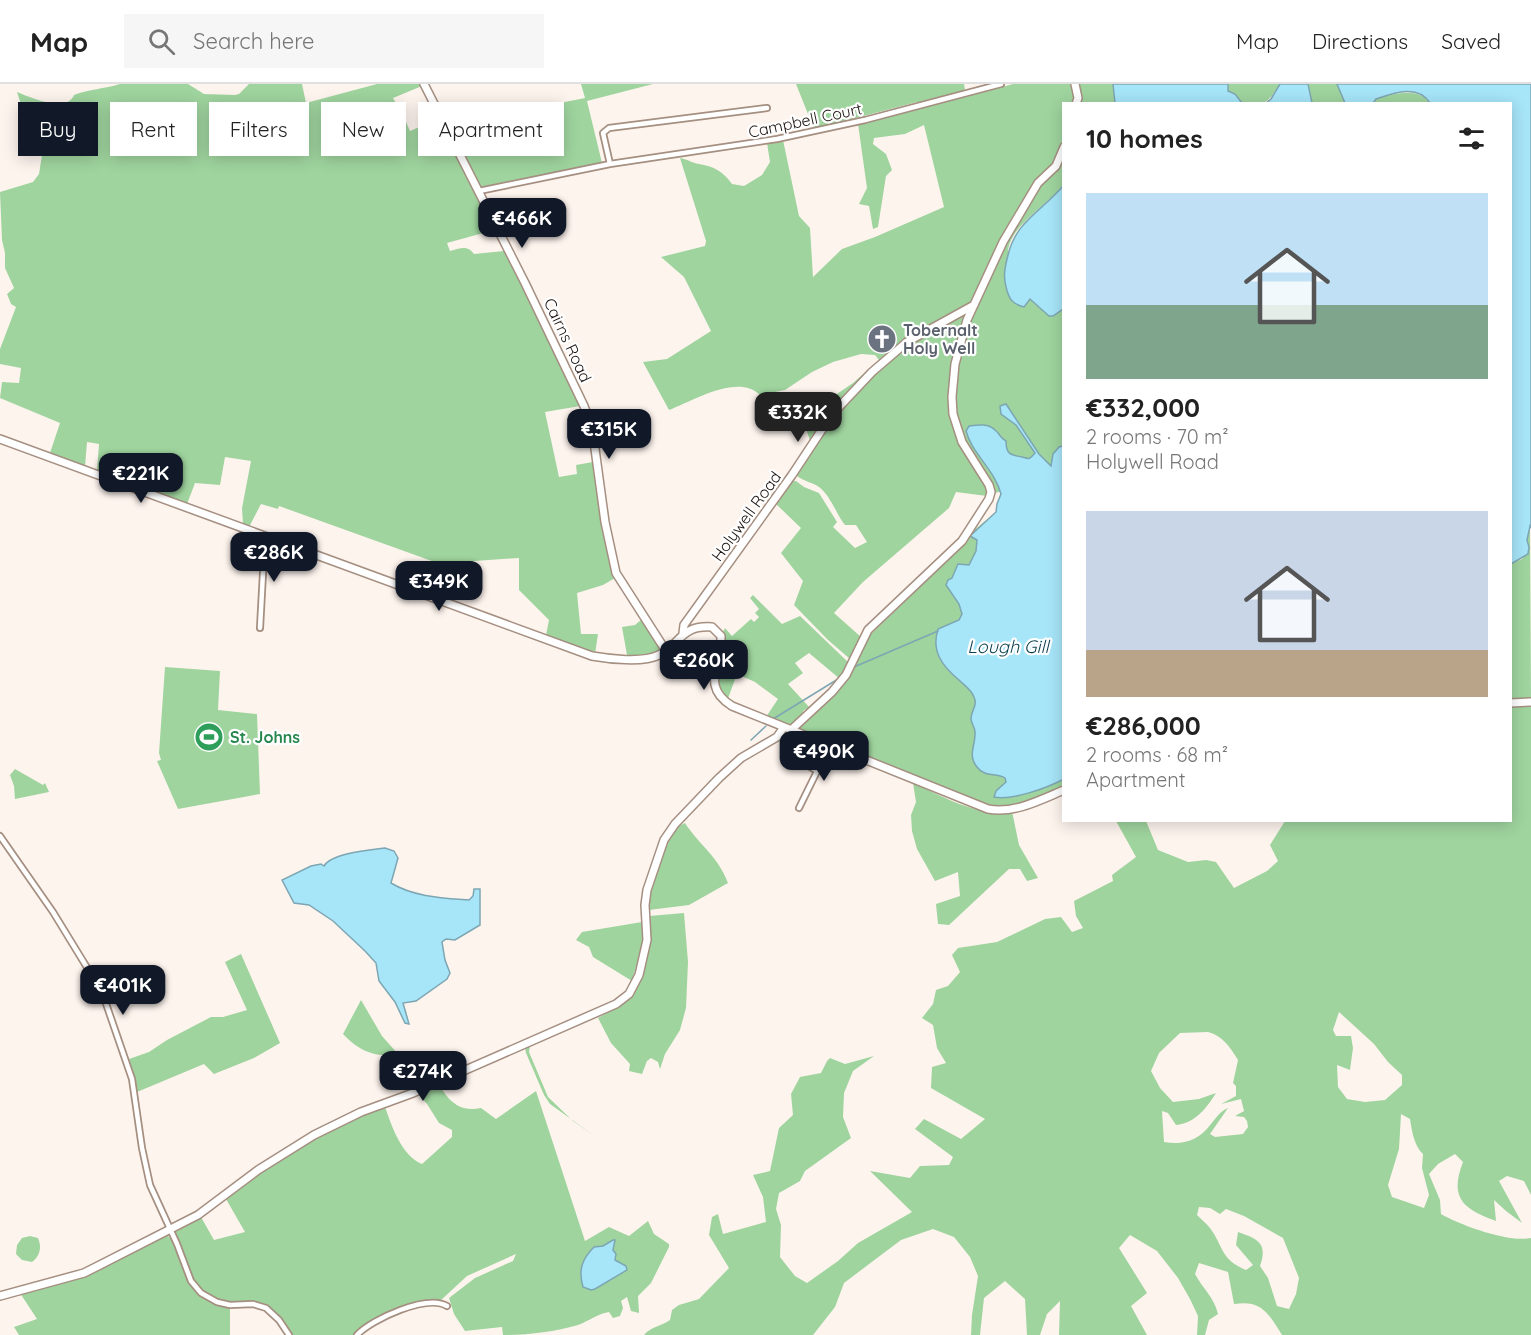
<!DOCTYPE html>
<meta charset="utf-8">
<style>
:root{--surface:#fff;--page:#f6f6f6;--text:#222;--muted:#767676;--line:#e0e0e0;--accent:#111827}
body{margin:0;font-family:Quicksand,sans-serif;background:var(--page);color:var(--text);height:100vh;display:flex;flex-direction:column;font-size:22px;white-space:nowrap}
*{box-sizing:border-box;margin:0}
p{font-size:20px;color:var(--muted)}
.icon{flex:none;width:33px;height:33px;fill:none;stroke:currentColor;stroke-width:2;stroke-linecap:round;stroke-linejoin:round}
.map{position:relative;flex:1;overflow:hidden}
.details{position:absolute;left:1062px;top:18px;width:450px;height:720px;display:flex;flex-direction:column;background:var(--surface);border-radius:0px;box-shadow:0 3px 15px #0003}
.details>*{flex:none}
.top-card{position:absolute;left:18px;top:18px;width:570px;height:54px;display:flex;gap:12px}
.price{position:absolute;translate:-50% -51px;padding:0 14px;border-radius:12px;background:var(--accent);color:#fff;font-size:20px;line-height:39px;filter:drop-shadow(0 2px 3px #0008)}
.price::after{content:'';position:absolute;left:50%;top:36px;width:18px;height:14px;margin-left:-9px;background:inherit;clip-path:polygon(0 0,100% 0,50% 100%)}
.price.active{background:#222;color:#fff}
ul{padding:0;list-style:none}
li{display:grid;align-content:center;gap:12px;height:318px;padding:0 24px}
li span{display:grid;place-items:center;height:186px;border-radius:0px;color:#555}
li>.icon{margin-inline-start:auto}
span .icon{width:108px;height:108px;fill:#fffc;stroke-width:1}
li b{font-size:26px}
h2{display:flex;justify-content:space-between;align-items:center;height:72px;padding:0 24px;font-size:26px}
.chip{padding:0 21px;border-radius:0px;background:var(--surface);box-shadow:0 3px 15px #0003;font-size:21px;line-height:54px}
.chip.active{background:var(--accent);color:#fff}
header{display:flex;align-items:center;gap:36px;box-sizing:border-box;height:84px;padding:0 30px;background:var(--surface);border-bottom:2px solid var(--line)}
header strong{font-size:28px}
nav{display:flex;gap:33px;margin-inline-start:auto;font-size:21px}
.search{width:420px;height:54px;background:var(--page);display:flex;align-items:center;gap:15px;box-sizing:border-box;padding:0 21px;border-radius:0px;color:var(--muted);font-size:22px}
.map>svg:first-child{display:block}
.green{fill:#9fd49e;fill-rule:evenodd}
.water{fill:#a7e5f9;stroke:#7da6b3;stroke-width:1.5}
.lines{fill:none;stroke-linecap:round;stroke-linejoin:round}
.stream{stroke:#7da6b3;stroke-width:1.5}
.street-casing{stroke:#a58f81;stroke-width:8}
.secondary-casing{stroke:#a58f81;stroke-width:10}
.street{stroke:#fff;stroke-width:4.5}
.secondary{stroke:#fff;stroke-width:7}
.labels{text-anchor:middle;stroke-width:4.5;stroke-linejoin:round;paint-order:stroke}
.street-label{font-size:16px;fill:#1c140f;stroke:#fff}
.worship-label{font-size:16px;font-weight:bold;fill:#5b616d;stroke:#fff;text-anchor:start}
.leisure-label{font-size:16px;font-weight:bold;fill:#27864d;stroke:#fff;text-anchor:start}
.water-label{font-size:18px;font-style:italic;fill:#0a3f4d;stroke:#fff}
</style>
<header>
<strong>Map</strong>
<div class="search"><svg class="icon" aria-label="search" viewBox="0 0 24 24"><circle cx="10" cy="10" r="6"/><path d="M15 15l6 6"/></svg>Search here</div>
<nav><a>Map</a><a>Directions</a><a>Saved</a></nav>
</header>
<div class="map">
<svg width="1531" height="1251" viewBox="0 0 1531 1251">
<rect width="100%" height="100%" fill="#fef4ee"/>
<path class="green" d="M120 0H188L204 10 235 11 239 10 249 0H302L306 19 377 0H421L422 2 393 14 403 31 410 47 438 35 494 146 447 159 450 167C459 165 467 160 474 170L504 167 523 199 580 322 545 328 559 393 577 390 576 381 593 378 610 479 615 494 603 501 577 509 581 550H598L595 570 546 551 549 536 519 506V474L460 478 454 485 279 422 278 425 261 420 249 443 243 440 242 424 251 377 225 373 220 401 195 399 187 420 155 408 162 381 150 377 144 404 97 387 99 360 87 358 85 383 53 372 50 369 60 339 0 314 2 298 19 299 21 284 0 280V265L16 223 11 220 7 210 14 204 5 184V169L2 156 0 108 33 98 39 90 42 71 31 68 28 63 25 33 17 8C31 14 67 29 74 11 89 5 104 5 120 0Z
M581 0H653L587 17 602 79 480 104 448 41 585 14Z
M796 0H964L965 6 953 9 957 15 1013 0H1113L1115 19 1064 20 1063 102C1048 120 1010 142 1008 167L1063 203V703L1033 716 999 724 978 719 797 644 844 599 856 579 866 555 951 473 973 447 996 428 1001 407 987 412 956 408 949 424 863 498 834 529 861 553 850 575 828 556 794 521 803 497 781 469 801 444 776 420 791 397H796L804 403 819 409 837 438 833 443 855 464 867 458 856 441H845C836 430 831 412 819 403 812 398 805 398 797 392V387L813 365 805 342 824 333 831 314 853 299 879 276 875 271 861 270 833 278 812 288 785 306 760 311C738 289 693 317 669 326L643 278 667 275 711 247 684 193 661 173 705 162 706 157 680 74C687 75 692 79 699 80 713 82 723 87 732 100L744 102 762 91 770 78 767 59 783 56 799 132 810 144 813 193 842 165 875 153 944 123 924 41 905 50 874 54 873 60 886 70 892 86 886 92 878 143 873 145 869 122 859 120 867 104 858 40 919 24 917 18 814 45Z
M1228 0H1280C1265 21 1269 20 1242 19L1235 10 1228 7Z
M1300 0H1354L1367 17C1387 12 1417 0 1430 19H1312L1310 8Z
M1530 441 1531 616 1511 617 1510 480 1522 475 1529 463 1527 456Z
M753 511 782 540 800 532 849 579 840 595 809 569 795 579 803 589 788 600 810 624 804 626 800 633 788 642 766 633 778 615 755 598 737 590 727 617C708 589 730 574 723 548L725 544 732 552 751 535 754 538 759 533 755 529 759 525 750 514Z
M642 535 660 566C650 572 639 571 627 571L622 543 635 541Z
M165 583 220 587 218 626 257 630 260 710 178 725 157 677 161 676 159 669Z
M1511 623H1531V1111L1524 1097 1507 1092 1499 1097 1522 1139 1506 1127 1494 1116 1496 1137C1463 1125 1449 1114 1463 1078L1455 1070 1438 1080 1429 1090 1440 1116 1441 1130C1460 1141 1509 1159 1531 1154V1251H1282C1268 1229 1262 1216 1234 1220L1228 1188 1199 1179 1195 1190C1203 1205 1214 1213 1218 1230L1209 1236 1205 1251H1197L1198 1232 1190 1215 1178 1194 1157 1167 1130 1151 1119 1164 1147 1209 1131 1222 1147 1251H1059L1060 1217 1047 1230 1040 1251H1027L1025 1215 1005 1197 984 1214 980 1251H971L972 1231 978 1192 970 1173 954 1153 933 1145 901 1156 844 1199 835 1223 813 1251H644C650 1243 662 1242 670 1236L672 1226 679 1221 699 1215 729 1184 709 1151 712 1133 718 1130 723 1150 766 1138 763 1113 753 1091 770 1087 779 1044 793 1031 791 1010 800 993 821 989 827 977 830 974 845 980 874 972 853 987 844 1009 843 1033 851 1054 805 1087 800 1097 779 1109 776 1125 781 1141 780 1173 795 1192 807 1199 838 1177 858 1159 912 1128 870 1087 910 1094 920 1082 949 1081 953 1073 915 1045 924 1035 961 1055 985 1035 931 1004 932 983 946 979 937 964 933 941 922 934 933 920 936 906 948 902 960 888 952 871 958 864 997 858 1045 835 1061 833 1072 848 1083 844 1076 832 1074 817 1113 797 1112 791 1136 773 1116 737H1146L1158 766 1188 778 1206 776 1216 778 1234 804 1267 787 1278 777 1270 761 1285 737 1510 736ZM1339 928 1374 960 1388 978 1402 991V1001L1385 1016 1365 1018 1347 1015 1338 1003 1337 981 1350 986 1353 964 1351 952H1336L1333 946ZM1208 948C1223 952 1230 963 1238 976L1233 999 1236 1002V1012L1221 1020 1241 1015 1244 1027 1235 1032 1244 1033 1247 1037 1248 1043 1243 1050 1215 1053 1210 1050 1228 1024C1219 1028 1217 1033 1211 1040 1198 1057 1184 1061 1164 1058L1162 1027 1168 1029 1176 1041C1195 1039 1206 1025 1216 1009L1199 1015 1173 1018 1160 1004 1151 987 1159 969 1180 949ZM1401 1030 1410 1035C1412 1047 1414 1062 1423 1070L1422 1084 1429 1111 1424 1124 1392 1113 1388 1101 1399 1065ZM1199 1123 1210 1124 1220 1130 1226 1125 1244 1132 1283 1154 1299 1194 1296 1210 1289 1225 1277 1222 1268 1194 1260 1182C1268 1159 1258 1155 1238 1148L1236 1161 1253 1181 1246 1186C1220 1175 1224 1163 1210 1144 1206 1139 1201 1135 1197 1131Z
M15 685 43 701 45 699 49 708 15 715 14 702 10 691Z
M913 699C945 713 976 733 1012 727L1019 761 1038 794 1027 797 1020 785H1009L949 841 938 840 936 820 960 812 958 788 935 797 917 765 912 747 911 731 916 718Z
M685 739C700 762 718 772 728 799L689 821 649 826C651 802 660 748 685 739Z
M684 829 688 878 686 924 680 946 665 970 660 985 658 978 651 974 647 977 642 990 629 987 630 980 611 959 598 934C608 928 623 922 630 914 647 894 650 857 649 832Z
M642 838 644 854 632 897 593 873 589 863 576 856 582 848Z
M241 870 280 959 254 974 214 990 204 980 137 1008 129 975 149 968 167 956 211 933H223L247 926 225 878Z
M361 916 382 952 398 970 409 971C379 972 365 973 343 950Z
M529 959H534L530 962 529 968 548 1013 573 1037 596 1053 550 1020 544 1011 526 969 525 964Z
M439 1001C450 1018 459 1028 481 1024L496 1035 536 1007 585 1157 609 1143 629 1152 648 1137 654 1150 669 1160V1163L651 1199 638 1212 639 1229 631 1227 627 1213 621 1217 623 1224 620 1232 613 1234 609 1228C597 1230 589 1237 578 1241 554 1248 528 1251 503 1251L502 1243 465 1247 454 1230 449 1214 475 1194 513 1177 516 1170 467 1192 440 1217 416 1218 365 1241 355 1251H292C285 1240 279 1229 268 1223 247 1210 220 1229 199 1204 186 1189 181 1168 175 1149L176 1145 201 1133 214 1156 245 1148 226 1115 234 1107C282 1075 330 1040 385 1023 392 1043 402 1072 422 1080L452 1053V1046L439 1039 427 1020 418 1010Z
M167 1151C173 1156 176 1164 178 1172 189 1203 198 1214 230 1224V1251H19L14 1243 37 1235 20 1209 87 1191Z
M30 1152 38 1154C42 1163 40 1172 32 1178L22 1176 16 1170 17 1161 22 1154Z"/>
<path class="water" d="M1113 0H1228V7L1235 10 1242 19H1115Z
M1280 0H1308L1312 19H1266L1271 15Z
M1337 0H1531V444L1530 442 1527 456 1529 463 1528 470 1511 480 1510 20 1430 19C1418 0 1394 9 1376 15L1373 19H1345Z
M1063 102V225L1053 232H1049L1030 215 1024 223C1012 220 1009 215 1006 203 1003 191 1005 183 1008 171 1016 137 1042 127 1063 102Z
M1006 320 1039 370 1051 382 1053 370 1059 363 1063 362 1064 695C1047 704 1011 717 994 713L996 707 1006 698 1005 694C996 688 985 694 977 683 967 671 976 661 975 648 975 643 971 639 971 635 971 626 978 622 974 613 971 605 965 602 959 596 942 582 931 567 938 545L959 536 962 530 959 520 946 501 948 496 952 494 958 480 969 481 976 467 977 456 970 452 996 428 997 420 1001 410C995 386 972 370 966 347L969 342C977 341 988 339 995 346 1000 350 1000 354 1006 357 1006 370 1010 371 1022 373 1029 375 1029 376 1035 369L1016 341 1001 330 1000 322Z
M385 764 394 767 398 774 391 799C414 813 443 814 469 816L473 812 474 805H480V841L455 856 446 855 442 858 445 876 450 889 447 895 416 917 403 919 409 940 405 939 395 918 379 897 376 879 365 867 333 837 309 821 294 819 282 796 311 782 321 780 324 782C332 769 370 766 385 764Z
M613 1156H615L613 1166 616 1170 615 1176 626 1182 627 1186 595 1205 591 1206 583 1203C578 1186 582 1175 594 1163L603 1162Z"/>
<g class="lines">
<path class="stream" d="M854 583 938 547
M773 635 838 595
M751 656 766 642"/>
<g class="street-casing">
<path id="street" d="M610 80 603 49 609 44 767 24
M479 107 610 80 777 55 865 36 1001 0
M260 544 265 452
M787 668 817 687
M799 724 830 661
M0 752 53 828 102 908 132 995 142 1064 150 1101 177 1160 191 1197 201 1209 217 1218 230 1221 253 1220 266 1224 279 1236 289 1251
M357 1251C372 1235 427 1210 447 1222"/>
</g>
<g class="secondary-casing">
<path id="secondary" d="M424 0 525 199 584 322 592 343 605 438 616 489 666 567
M1075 0 1078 14 1076 20
M0 355 592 572C609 575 643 579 659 571 681 560 680 541 712 543L721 552C722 582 700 602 732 622L988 725C1014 730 1040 716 1064 706
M683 549 684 541 792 391 827 338 839 323 872 288 907 258 974 221
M1510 619 1531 618
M791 646 832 608 846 591 868 546 962 457 989 415 991 408 989 401 962 358 953 330 952 313 955 280 967 236 1003 158 1038 99 1056 82 1064 63
M0 1212 84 1189 96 1183 198 1131 258 1086 314 1051 361 1028 413 1009 616 920 629 910 639 891 647 856 645 821 647 806 664 756 675 740 719 694 741 674 777 653 784 643"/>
</g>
<use href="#street" class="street"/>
<use href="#secondary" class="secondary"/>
</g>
<defs>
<g id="church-disc" transform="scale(1.5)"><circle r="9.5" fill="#6b7280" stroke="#fff"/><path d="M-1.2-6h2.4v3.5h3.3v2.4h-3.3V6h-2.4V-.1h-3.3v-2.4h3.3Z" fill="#fff"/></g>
<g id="stadium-disc" transform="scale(1.5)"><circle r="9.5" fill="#2e9e5b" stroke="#fff"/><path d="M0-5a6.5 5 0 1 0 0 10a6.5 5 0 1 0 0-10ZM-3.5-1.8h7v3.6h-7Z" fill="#fff"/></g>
</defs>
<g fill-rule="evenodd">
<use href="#church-disc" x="882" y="255"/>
<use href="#stadium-disc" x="209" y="653"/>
</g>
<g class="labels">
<g class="street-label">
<text transform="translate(805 36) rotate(-12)" y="6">Campbell Court</text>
<text transform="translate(568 256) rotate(65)" y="6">Cairns Road</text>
<text transform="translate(746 432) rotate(-54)" y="6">Holywell Road</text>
</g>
<g class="worship-label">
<text x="903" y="252">Tobernalt<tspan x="903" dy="18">Holy Well</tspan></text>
</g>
<g class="leisure-label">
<text x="230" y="659">St. Johns</text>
</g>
<g class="water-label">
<text x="1008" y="569">Lough Gill</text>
</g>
</g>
</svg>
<b class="price" style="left:522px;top:165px">€466K</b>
<b class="price active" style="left:798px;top:359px">€332K</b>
<b class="price" style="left:609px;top:376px">€315K</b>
<b class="price" style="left:141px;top:420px">€221K</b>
<b class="price" style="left:274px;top:499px">€286K</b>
<b class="price" style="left:439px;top:528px">€349K</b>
<b class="price" style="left:704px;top:607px">€260K</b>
<b class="price" style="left:824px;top:698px">€490K</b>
<b class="price" style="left:123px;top:932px">€401K</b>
<b class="price" style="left:423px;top:1018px">€274K</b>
<div class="top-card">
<a class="chip active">Buy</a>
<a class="chip">Rent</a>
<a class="chip">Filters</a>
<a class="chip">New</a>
<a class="chip">Apartment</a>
</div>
<section class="details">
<h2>10 homes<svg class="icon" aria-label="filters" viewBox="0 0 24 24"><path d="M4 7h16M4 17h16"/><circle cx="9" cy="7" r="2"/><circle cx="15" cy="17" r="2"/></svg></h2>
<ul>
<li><span style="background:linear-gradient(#bfe0f5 60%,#7fa58c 0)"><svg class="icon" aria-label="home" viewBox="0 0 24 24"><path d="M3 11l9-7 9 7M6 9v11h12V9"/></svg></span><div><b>€332,000</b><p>2 rooms · 70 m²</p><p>Holywell Road</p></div></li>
<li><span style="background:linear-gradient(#c9d6e8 75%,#b9a48a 0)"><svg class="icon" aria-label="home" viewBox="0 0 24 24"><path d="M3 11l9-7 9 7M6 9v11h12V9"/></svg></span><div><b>€286,000</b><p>2 rooms · 68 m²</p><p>Apartment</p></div></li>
</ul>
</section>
</div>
